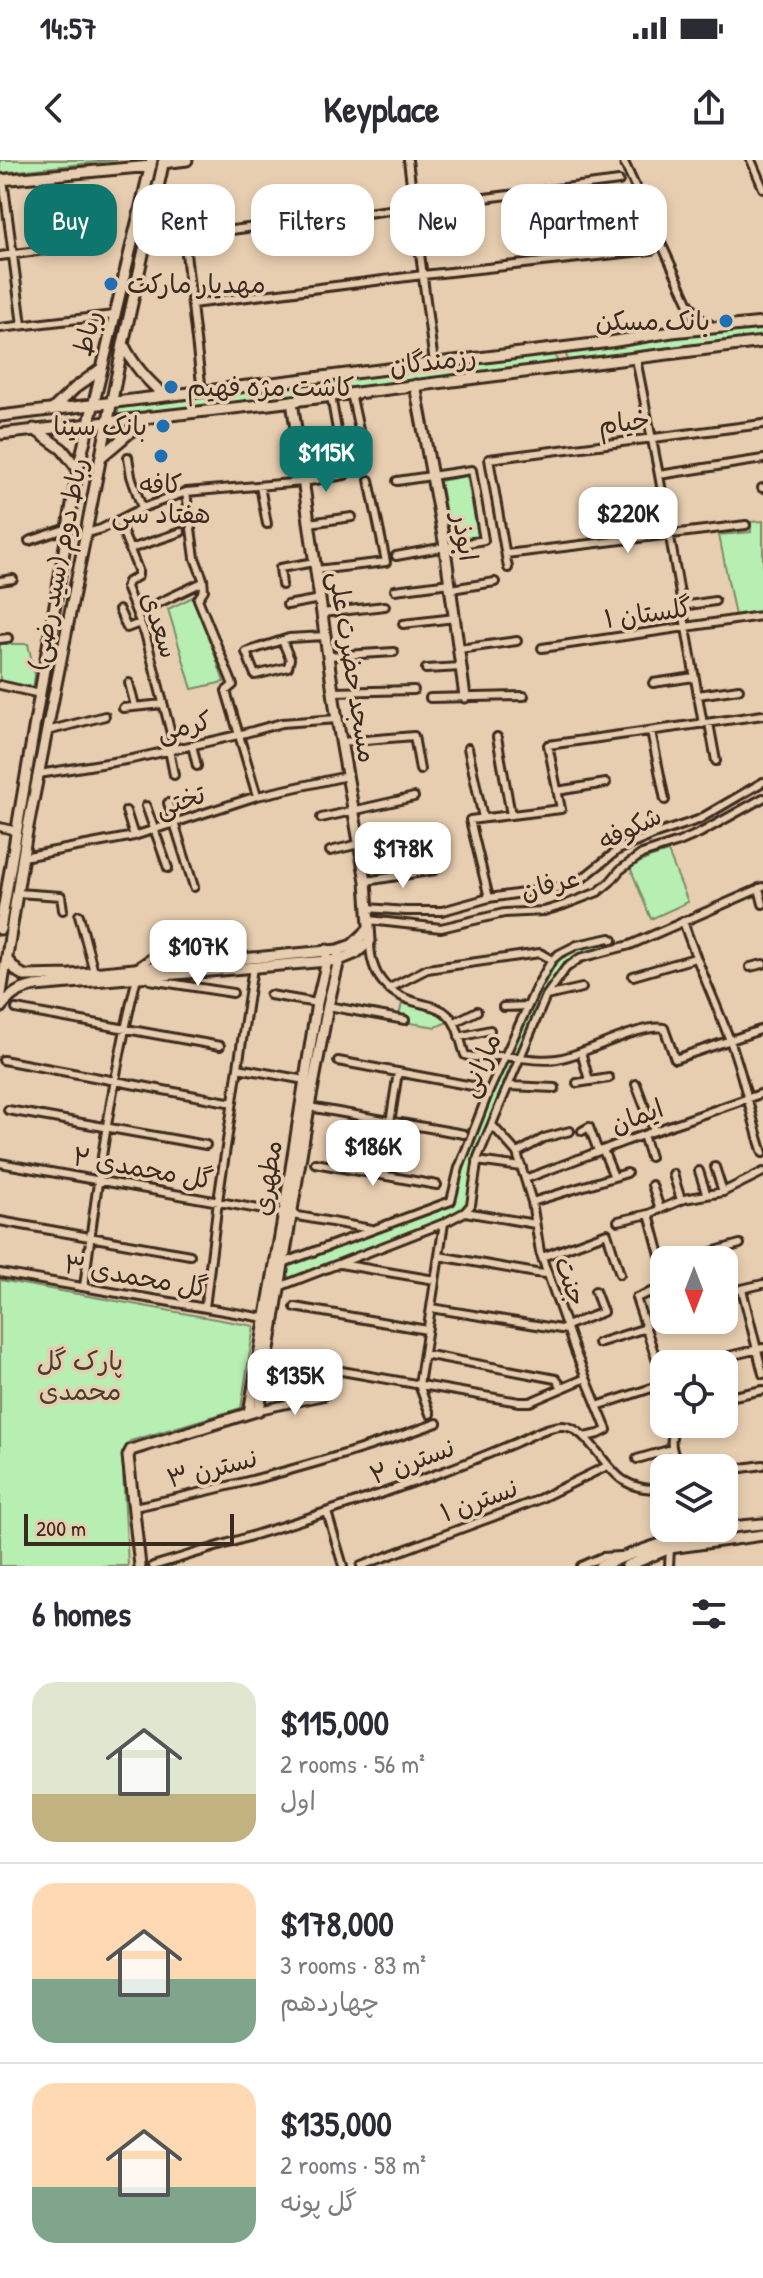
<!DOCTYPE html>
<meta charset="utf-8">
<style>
:root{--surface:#fff;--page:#f2f2f3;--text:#2b2b33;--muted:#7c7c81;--line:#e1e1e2;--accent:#0f766e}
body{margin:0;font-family:"Patrick Hand","Playpen Sans Arabic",sans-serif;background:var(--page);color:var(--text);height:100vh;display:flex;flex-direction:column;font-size:30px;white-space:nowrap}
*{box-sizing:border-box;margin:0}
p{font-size:26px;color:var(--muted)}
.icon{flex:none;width:44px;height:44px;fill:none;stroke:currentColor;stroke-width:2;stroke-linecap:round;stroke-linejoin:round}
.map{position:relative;height:1406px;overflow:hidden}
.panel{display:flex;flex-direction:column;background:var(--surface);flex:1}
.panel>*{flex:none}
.guide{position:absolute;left:24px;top:24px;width:716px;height:72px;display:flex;gap:16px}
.needle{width:52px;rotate:180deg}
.buttons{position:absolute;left:650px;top:1086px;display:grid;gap:16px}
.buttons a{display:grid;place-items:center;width:88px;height:88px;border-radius:16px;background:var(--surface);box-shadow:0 4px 12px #0003;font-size:40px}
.scale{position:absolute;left:24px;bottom:20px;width:210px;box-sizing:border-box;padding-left:8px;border:4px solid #3b2a1e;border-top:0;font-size:22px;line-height:28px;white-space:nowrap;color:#3b2a1e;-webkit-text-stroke:6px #e8ceb0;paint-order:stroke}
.price{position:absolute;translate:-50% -68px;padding:0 18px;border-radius:16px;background:#fff;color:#222;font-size:26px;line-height:52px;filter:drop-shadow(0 2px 4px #0008)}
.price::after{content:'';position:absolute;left:50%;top:48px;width:24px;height:18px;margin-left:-12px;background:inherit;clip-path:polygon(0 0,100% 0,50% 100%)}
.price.selected{background:var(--accent);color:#fff}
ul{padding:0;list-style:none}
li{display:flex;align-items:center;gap:24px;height:200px;padding:0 32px}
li+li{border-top:2px solid var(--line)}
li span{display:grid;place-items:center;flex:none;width:224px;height:160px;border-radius:24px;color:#555}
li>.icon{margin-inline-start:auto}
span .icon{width:96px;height:96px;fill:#fffc;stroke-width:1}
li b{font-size:34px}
h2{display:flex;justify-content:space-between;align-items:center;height:96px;padding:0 32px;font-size:34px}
.tag{padding:0 28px;border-radius:24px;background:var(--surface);box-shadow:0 4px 12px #0003;font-size:28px;line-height:72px}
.tag.selected{background:var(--accent);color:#fff}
.status{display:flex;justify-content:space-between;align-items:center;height:56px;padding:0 40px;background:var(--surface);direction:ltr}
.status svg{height:22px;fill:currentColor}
header{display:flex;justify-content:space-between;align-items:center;height:104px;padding:0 32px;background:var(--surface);font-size:36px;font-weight:700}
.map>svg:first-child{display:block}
.green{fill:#b7efb2;stroke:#798c68;stroke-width:2}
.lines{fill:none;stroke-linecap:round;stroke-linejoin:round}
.street-casing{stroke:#3b2a1e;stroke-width:12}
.secondary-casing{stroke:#3b2a1e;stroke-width:15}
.street{stroke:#e8ceb0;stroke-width:6}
.secondary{stroke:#e8ceb0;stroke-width:9}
.poi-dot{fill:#1f6fb2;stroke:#e8ceb0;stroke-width:3}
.labels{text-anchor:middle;stroke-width:7;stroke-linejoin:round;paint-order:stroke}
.poi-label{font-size:26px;fill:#3b2a1e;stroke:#e8ceb0;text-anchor:start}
.street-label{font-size:26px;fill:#3b2a1e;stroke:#e8ceb0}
.park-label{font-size:26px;fill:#473e2d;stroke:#e8ceb0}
</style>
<div class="status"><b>14:57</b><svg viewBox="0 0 49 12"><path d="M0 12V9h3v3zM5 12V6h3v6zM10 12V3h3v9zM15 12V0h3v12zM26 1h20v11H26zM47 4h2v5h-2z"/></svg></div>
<header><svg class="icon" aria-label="back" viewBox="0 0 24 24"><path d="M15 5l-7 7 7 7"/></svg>Keyplace<svg class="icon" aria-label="share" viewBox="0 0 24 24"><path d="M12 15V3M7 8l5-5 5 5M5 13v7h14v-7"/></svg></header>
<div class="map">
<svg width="763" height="1406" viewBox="0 0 763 1406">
<rect width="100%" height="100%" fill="#e8ceb0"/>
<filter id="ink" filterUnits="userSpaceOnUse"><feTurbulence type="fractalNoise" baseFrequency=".0125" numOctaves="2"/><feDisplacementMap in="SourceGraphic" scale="16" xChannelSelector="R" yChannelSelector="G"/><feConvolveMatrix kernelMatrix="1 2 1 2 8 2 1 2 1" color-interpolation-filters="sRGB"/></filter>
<g filter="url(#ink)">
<path class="green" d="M0 0H117L0 13Z
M763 167V177L569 202 566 195 568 190Z
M553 192 557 200 553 204 228 243 224 240 225 232Z
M215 233 217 245 117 257 119 248Z
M467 316 478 376 451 381 440 321Z
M763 361V452L735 456 719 375 751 372V362Z
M195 436 224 522 192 529 168 449Z
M0 484H28L35 515 33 529 0 521Z
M668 692 688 742 651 759 630 707 649 698Z
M610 780 614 789 579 797 546 834 519 897 507 894 553 800 569 789Z
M402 843 441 853 450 861 436 867 398 861Z
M506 897 518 899 477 994 469 1044 464 1051 444 1061 282 1123 285 1104 449 1044 460 1009Z
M0 1120 254 1166 241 1248 130 1281 122 1293 128 1406H0Z"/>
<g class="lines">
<g class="street-casing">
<path id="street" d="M408 0 434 203
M623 0 689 144 696 170
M751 0 763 28
M3 19 22 165
M184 76 202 232
M145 81 619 21
M0 96 75 86
M192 144 423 115 652 90
M692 147 701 159 713 166
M0 168 114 155
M636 199 659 315 703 564
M351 233 362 284
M331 236 337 270
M128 297 131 316 142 348
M659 315 763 299
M260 326 267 364
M762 328H763
M186 332 195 398 203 419 204 430 198 439 233 525 226 531 257 636
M118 360 138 410V416L128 422 126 427 146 477 175 589
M309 363 352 357
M87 373 101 369 142 348 186 332 303 322 345 315
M29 381 68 368
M130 389 181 372
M506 394 746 365
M396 396 484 380 472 310 397 321
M508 408 489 299 763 264
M316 410 386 402 369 320
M0 421 13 419
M282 425 280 408 315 402
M451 429 495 422
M395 430 450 423
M287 445 320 439
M682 446 715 441
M119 450 127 468 140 463
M137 453 203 422
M322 453 385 446
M403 464 455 458
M0 479 8 478
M282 480 290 499 288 507 255 515 246 492 289 478 325 476
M542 488 761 456
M459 489 517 481
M328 496 394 492
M426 509 461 507
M129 523 135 546
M653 523 694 517
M0 525 40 534
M333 532 414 530
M698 535 739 529
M430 538 524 536
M123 548 163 544
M709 563 716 601
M47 571 105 556
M651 571 665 640
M497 577 511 655
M341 582 414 576 420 610
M192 585 197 606
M468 588 483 658
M169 590 174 615
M39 614 132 599 238 575 282 563 337 559
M557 631 606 623
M168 643 194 727
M146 646 168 708
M126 651 134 676
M321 658 414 637
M0 667 17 671
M330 691 359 684
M23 697 134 676 257 636 347 616
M362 698 400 691
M366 721 435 710
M759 728 763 744
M17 733 61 736 63 750
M489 738 470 660 561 649 548 585 763 555
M368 748 406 751H442L489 738 563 727 578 722 618 690 656 674 698 660 763 622
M79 755 94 812
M369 760 441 768 504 753 544 751 564 745 598 732 610 722 620 710 642 694 679 682 700 673 763 638
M683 761C696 801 714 838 729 878 744 915 750 955 763 993
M370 781C370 815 386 835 420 843 430 846 440 847 448 855 459 865 460 882 465 895 476 900 489 895 501 896 520 897 539 902 557 899 585 895 641 863 664 868L675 899 763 869
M750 807 763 804
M136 808 190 771
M633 816 695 798
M150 820 233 833
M388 829 427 809 540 793 552 800
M270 835 317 843
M546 836 582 828
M328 846 405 860
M503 847 528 846
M16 849 220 886
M455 862 477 851
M459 877 490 870
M581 892 589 920
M3 900 233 943
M338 901 478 927
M238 908 305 920
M577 923 609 918
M636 924 654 971
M510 926 555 928
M309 947 464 974
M8 950 206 985
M493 966 517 993 532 1042 540 1092 575 1191 607 1270 599 1274 584 1277
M582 971 589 967 598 991
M643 975 650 997
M603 990 614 1017
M517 993 544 978 570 971
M477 1001 522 1007
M0 1003 371 1069
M315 1003 437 1025
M715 1007 723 1032
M699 1011 706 1033
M382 1014 398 912
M673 1014 681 1040
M525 1019 626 981 763 933
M652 1025 660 1049
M532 1042 627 1013
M465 1052 535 1064
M649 1054 664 1110
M0 1061 190 1095
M618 1061 649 1054 684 1039 723 1032 763 1012
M439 1096 536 1113 547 1114
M542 1097 607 1073 620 1114
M683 1100 740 1084
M283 1103 451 1041 459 1008 489 931 537 826 552 800 559 794 577 785 610 778 613 780
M340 1104 435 1120
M0 1113 265 1158
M84 1127C97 1023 112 919 137 817L139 818
M279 1127 444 1063 465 1052 471 1045 478 997 546 836 566 808 580 798 630 785 763 727
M664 1127 636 1138 660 1211 664 1213
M742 1129 763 1214
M724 1133 763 1124
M295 1147 427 1170
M205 1148 218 1041 253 807
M431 1148 567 1170
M566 1166 603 1152 595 1131
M598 1183 646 1168
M424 1194 556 1219 562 1227
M267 1198 519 1242H530L586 1218
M695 1204 763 1188
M419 1225 444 1063
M419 1225 430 1254
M724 1238 763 1230
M597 1246 664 1224
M259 1250 324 1236
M676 1264C668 1284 672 1289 679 1308
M637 1299 672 1289
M703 1306 742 1308 763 1305
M134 1347C237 1326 339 1299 437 1263
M327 1352 343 1406
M676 1378 678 1368
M153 1406C250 1377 347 1347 442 1312 467 1303 491 1293 515 1283 529 1277 545 1267 561 1266 585 1264 604 1308 623 1320 636 1329 649 1329 664 1329
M361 1406 535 1341 607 1306
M581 1406 602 1397 620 1396
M669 1406 670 1388"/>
</g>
<g class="secondary-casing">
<path id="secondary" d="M163 3 187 0
M0 20 151 6
M123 184C134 206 147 220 165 236
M415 225 444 381 465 537
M52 250 75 228 101 209
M0 256 610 182 672 172 763 163
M34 269 62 289 78 309
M0 274 269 244 763 182
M102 296 148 257
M0 769 78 309 152 0
M7 800 18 812 25 816 70 815 338 790 352 785 369 769
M0 840 26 677 123 184 164 0
M0 848C10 835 19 829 35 826L339 800 356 793 370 781 366 721 336 553 292 241
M249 1253 284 1053 317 843 327 801V790
M140 1406 128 1296 131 1290 259 1250 309 947 328 846 339 800 338 790
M600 1406C653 1385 706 1367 763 1364
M627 1406 670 1388 763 1375"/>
</g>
<use href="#street" class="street"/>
<use href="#secondary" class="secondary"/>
</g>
</g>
<g class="poi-dot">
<circle cx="111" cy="124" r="8"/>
<circle cx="726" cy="161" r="8"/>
<circle cx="171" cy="227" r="8"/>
<circle cx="163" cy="266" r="8"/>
<circle cx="161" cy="296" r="8"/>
</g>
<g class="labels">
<g class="poi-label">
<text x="127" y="133">مهدیار مارکت</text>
<text x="710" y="170" text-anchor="end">بانک مسکن</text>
<text x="187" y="236">کاشت مژه فهیم</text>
<text x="147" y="275" text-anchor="end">بانک سینا</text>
<text x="161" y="333" text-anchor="middle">کافه<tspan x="161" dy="30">هفتاد سی</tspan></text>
</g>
<g class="street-label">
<text transform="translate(87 173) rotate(-76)" y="9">رباط</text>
<text transform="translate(433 201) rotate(-7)" y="9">رزمندگان</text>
<text transform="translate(624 262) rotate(-7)" y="9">خیام</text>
<text transform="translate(465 377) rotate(81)" y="9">ابوذر</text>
<text transform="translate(58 404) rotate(-79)" y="9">رباط دوم (سید رضی)</text>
<text transform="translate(648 453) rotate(-8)" y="9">گلستان ۱</text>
<text transform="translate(160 465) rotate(72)" y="9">سعدی</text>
<text transform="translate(353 507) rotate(81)" y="9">مسجد حضرت علی</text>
<text transform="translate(184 566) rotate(-13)" y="9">کرمی</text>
<text transform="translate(180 641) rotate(-18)" y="9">تختی</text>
<text transform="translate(630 668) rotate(-26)" y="9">شکوفه</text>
<text transform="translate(550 724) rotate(-14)" y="9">عرفان</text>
<text transform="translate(480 905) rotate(-67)" y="9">مارانی</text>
<text transform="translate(637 956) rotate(-20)" y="9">ایمان</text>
<text transform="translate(143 1008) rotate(10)" y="9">گل محمدی ۲</text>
<text transform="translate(267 1018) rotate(-81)" y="9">مطهری</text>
<text transform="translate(136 1116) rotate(10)" y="9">گل محمدی ۳</text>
<text transform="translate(571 1121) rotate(71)" y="9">جنت</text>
<text transform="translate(412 1301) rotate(-20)" y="9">نسترن ۲</text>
<text transform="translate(212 1308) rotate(-14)" y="9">نسترن ۳</text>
<text transform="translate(479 1340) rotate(-20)" y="9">نسترن ۱</text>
</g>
<g class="park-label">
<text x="80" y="1210">پارک گل<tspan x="80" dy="30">محمدی</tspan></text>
</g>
</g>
</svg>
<div class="buttons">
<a><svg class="needle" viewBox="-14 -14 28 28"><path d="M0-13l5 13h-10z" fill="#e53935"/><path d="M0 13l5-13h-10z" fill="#7c7c81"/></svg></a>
<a><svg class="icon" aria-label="locate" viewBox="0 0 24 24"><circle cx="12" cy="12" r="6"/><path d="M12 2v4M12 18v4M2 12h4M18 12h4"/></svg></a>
<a><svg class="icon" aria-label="layers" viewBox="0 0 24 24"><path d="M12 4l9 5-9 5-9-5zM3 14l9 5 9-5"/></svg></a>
</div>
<div class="scale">200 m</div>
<b class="price selected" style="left:326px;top:334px">$115K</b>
<b class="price" style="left:628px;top:395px">$220K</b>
<b class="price" style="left:403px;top:730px">$178K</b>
<b class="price" style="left:198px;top:828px">$107K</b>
<b class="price" style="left:373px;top:1028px">$186K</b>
<b class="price" style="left:295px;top:1257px">$135K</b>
<div class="guide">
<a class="tag selected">Buy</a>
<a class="tag">Rent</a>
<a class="tag">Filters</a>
<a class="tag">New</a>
<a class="tag">Apartment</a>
</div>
</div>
<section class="panel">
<h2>6 homes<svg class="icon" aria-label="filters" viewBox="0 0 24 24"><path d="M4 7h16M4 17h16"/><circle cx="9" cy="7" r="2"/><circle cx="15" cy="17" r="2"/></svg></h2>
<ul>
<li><span style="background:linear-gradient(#dfe7d0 70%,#c2b280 0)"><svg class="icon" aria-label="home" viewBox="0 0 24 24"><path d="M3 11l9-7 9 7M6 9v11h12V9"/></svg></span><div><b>$115,000</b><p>2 rooms · 56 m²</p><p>اول</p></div></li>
<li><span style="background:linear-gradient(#ffd9b3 60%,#7fa58c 0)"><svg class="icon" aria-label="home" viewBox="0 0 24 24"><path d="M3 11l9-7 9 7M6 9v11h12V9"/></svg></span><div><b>$178,000</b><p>3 rooms · 83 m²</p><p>چهاردهم</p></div></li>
<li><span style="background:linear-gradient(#ffd9b3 65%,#7fa58c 0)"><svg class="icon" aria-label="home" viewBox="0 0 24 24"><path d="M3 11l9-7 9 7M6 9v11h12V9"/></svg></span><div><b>$135,000</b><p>2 rooms · 58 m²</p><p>گل پونه</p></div></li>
</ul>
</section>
